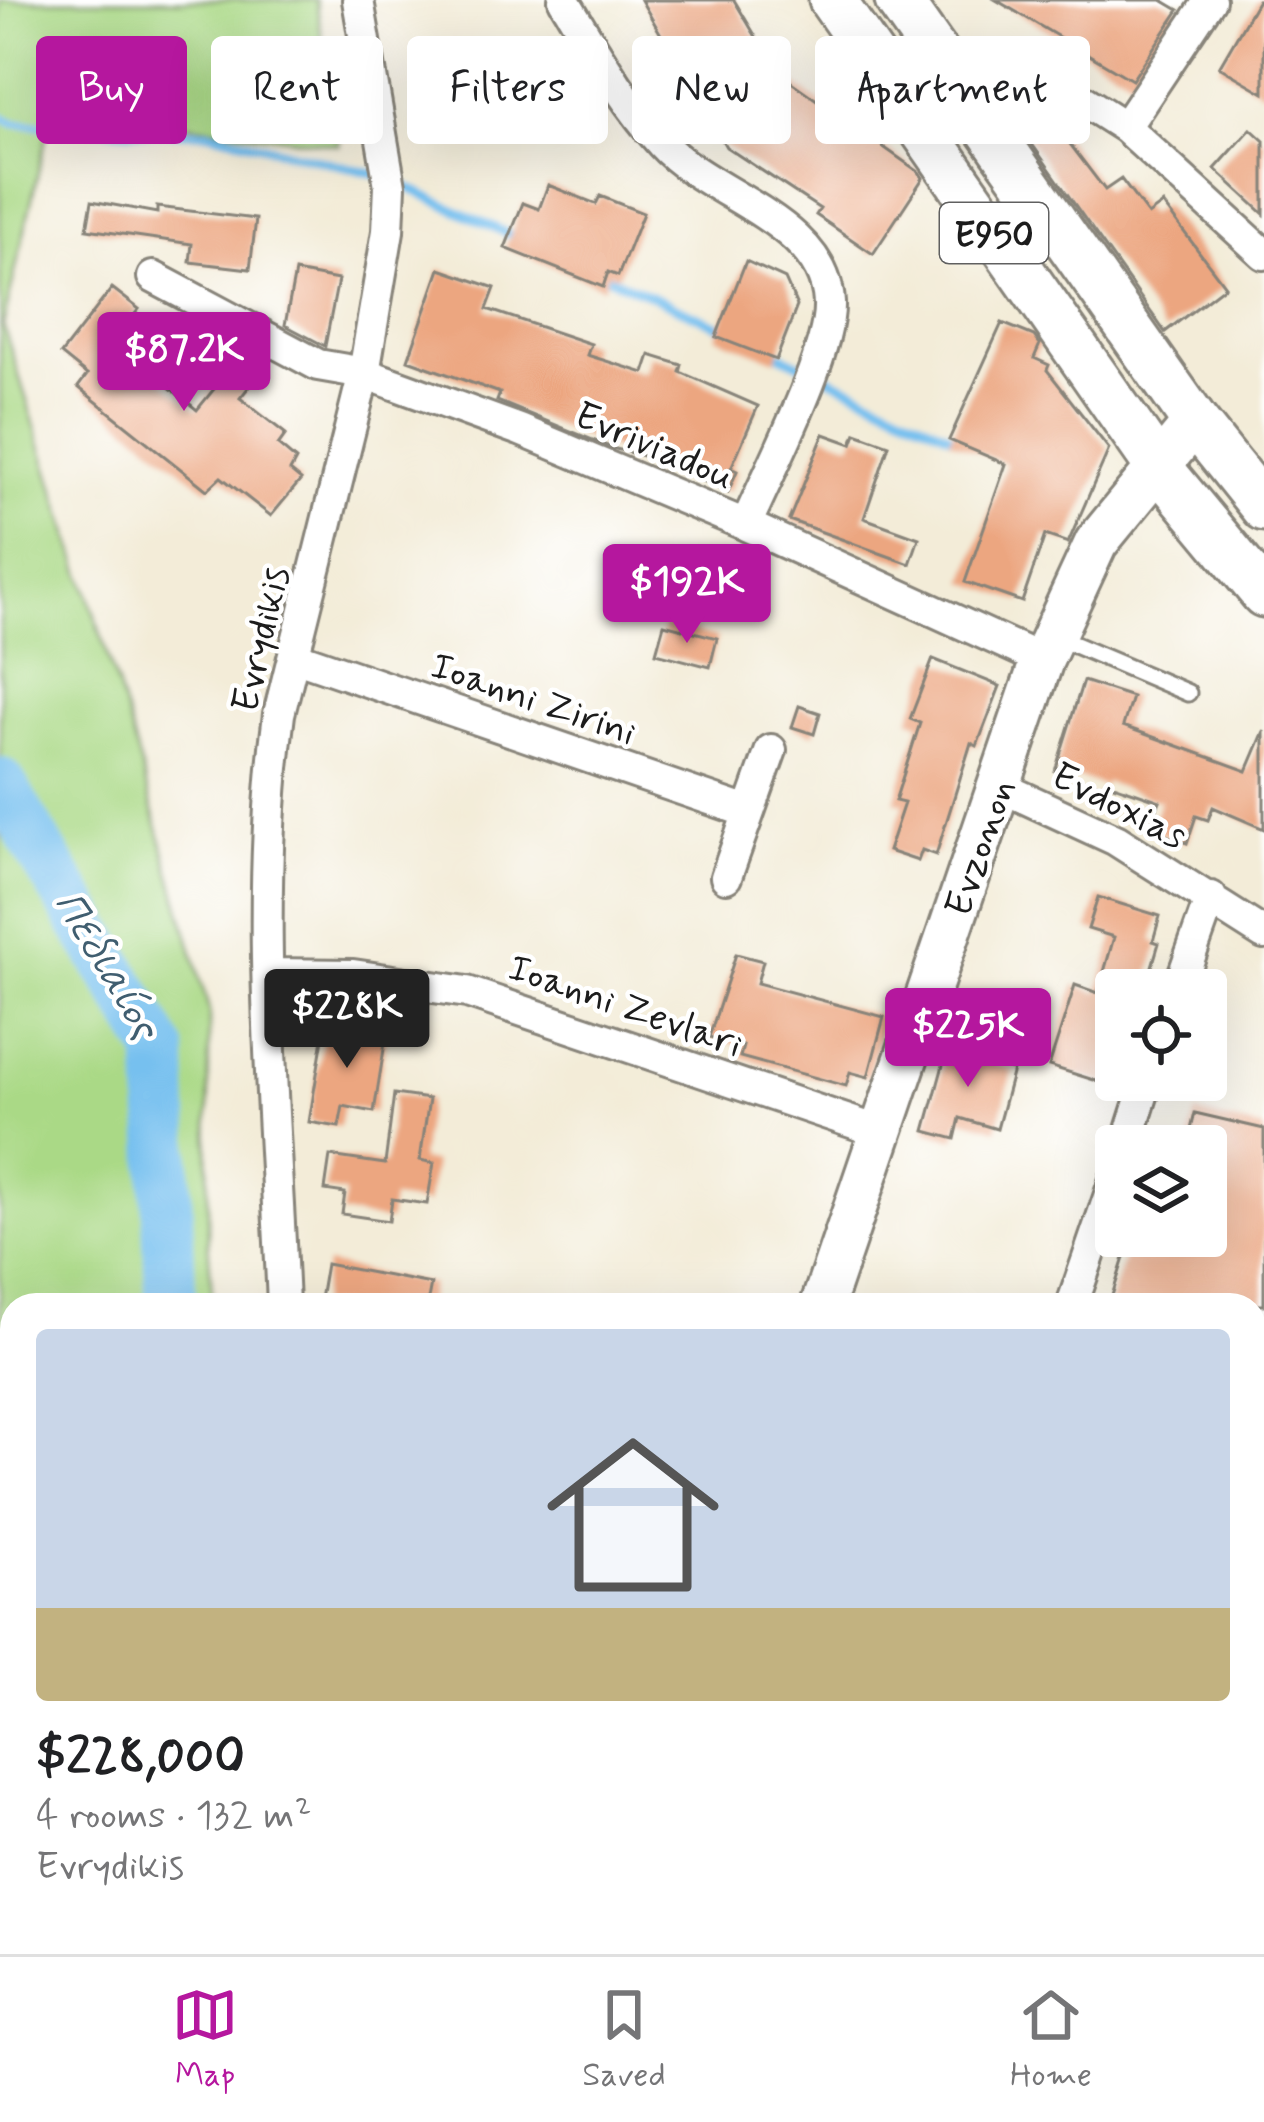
<!DOCTYPE html>
<meta charset="utf-8">
<style>
:root{--surface:#fff;--page:#f2f2f2;--text:#202124;--muted:#757577;--line:#e0e0e0;--accent:#b5179e}
body{margin:0;font-family:Mynerve,sans-serif;background:var(--page);color:var(--text);height:100vh;display:flex;flex-direction:column;font-size:45px;white-space:nowrap}
*{box-sizing:border-box;margin:0}
p{font-size:39px;color:var(--muted)}
.icon{flex:none;width:66px;height:66px;fill:none;stroke:currentColor;stroke-width:2;stroke-linecap:round;stroke-linejoin:round}
.map{position:relative;flex:1;overflow:hidden}
.details{position:absolute;left:0px;top:1293px;width:1266px;height:663px;display:flex;flex-direction:column;background:var(--surface);border-radius:36px 36px 0 0;box-shadow:0 12px 48px #0002}
.details>*{flex:none}
.top-card{position:absolute;left:36px;top:36px;width:1194px;height:108px;display:flex;gap:24px}
.fabs{position:absolute;left:1095px;top:969px;display:grid;gap:24px}
.fabs a{display:grid;place-items:center;width:132px;height:132px;border-radius:12px;background:var(--surface);box-shadow:0 12px 48px #0002;font-size:60px}
.price{position:absolute;translate:-50% -102px;padding:0 27px;border-radius:12px;background:var(--accent);color:#fff;font-size:39px;line-height:78px;filter:drop-shadow(0 3px 6px #0008)}
.price::after{content:'';position:absolute;left:50%;top:72px;width:36px;height:27px;margin-left:-18px;background:inherit;clip-path:polygon(0 0,100% 0,50% 100%)}
.price.active{background:#222;color:#fff}
ul{padding:0;list-style:none}
li{display:grid;align-content:center;gap:24px;height:636px;padding:0 36px}
li+li{border-top:3px solid var(--line)}
li span{display:grid;place-items:center;height:372px;border-radius:12px;color:#555}
li>.icon{margin-inline-start:auto}
span .icon{width:216px;height:216px;fill:#fffc;stroke-width:1}
li b{font-size:51px}
.tag{padding:0 42px;border-radius:12px;background:var(--surface);box-shadow:0 12px 48px #0002;font-size:42px;line-height:108px}
.tag.active{background:var(--accent);color:#fff}
.dock{display:flex;justify-content:space-around;align-items:center;height:168px;border-top:3px solid var(--line);background:var(--surface);font-size:33px;color:var(--muted)}
.dock a{display:grid;justify-items:center;gap:6px}
.dock .active{color:var(--accent)}
.map>svg:first-child{display:block}
.green{fill:#aad986;stroke:#637a51;stroke-width:3}
.lines{fill:none;stroke-linecap:round;stroke-linejoin:round}
.stream{stroke:#76c0ef;stroke-width:9}
.river{stroke:#76c0ef;stroke-width:51}
.building{fill:#eca680}
.lane-casing{stroke:#88847a;stroke-width:21}
.street-casing{stroke:#88847a;stroke-width:36}
.secondary-casing{stroke:#88847a;stroke-width:48}
.primary-casing{stroke:#88847a;stroke-width:51}
.lane{stroke:#fff;stroke-width:15}
.street{stroke:#fff;stroke-width:30}
.secondary{stroke:#fff;stroke-width:42}
.primary{stroke:#fff;stroke-width:45}
.labels{text-anchor:middle;stroke-width:9;stroke-linejoin:round;paint-order:stroke}
.shield{fill:#fff;stroke:#606060;stroke-width:3}
.shield-label{font-size:36px;font-weight:bold;fill:#1c1c1c}
.street-label{font-size:39px;fill:#1c1c1c;stroke:#fff}
.water-label{font-size:42px;font-style:italic;fill:#405e70;stroke:#fff}
</style>
<div class="map">
<svg width="1264" height="1954" viewBox="0 0 1264 1954">
<rect width="100%" height="100%" fill="#fff"/>
<filter id="ink" filterUnits="userSpaceOnUse"><feTurbulence type="fractalNoise" baseFrequency=".00833" numOctaves="2"/><feDisplacementMap in="SourceGraphic" scale="24" xChannelSelector="R" yChannelSelector="G"/><feConvolveMatrix kernelMatrix="1 2 1 2 8 2 1 2 1" color-interpolation-filters="sRGB"/></filter>
<filter id="wash" filterUnits="userSpaceOnUse"><feTurbulence type="fractalNoise" baseFrequency=".004" numOctaves="4" result="noise"/><feDisplacementMap in="SourceGraphic" scale="48" xChannelSelector="R" yChannelSelector="G"/><feGaussianBlur stdDeviation="2.7" result="paint"/><feColorMatrix in="noise" values="0 0 0 0 0 0 0 0 0 0 0 0 0 0 0 0 0 1.4 0 .05"/><feComposite in="paint" operator="in"/></filter>
<g filter="url(#wash)">
<rect width="100%" height="100%" fill="#f3ecd8"/>
<path class="green" d="M0 0H316L339 145 53 107 3 325 126 714 209 1010 208 1242 213 1305H12V1577L2 1571 0 1458Z
M163 1944H317L318 1954H164Z"/>
<g class="lines">
<path class="stream" d="M0 116 14 123 146 132H210L383 176
M398 183 519 239
M595 271 728 330
M770 350 961 440"/>
<path class="river" d="M0 783 161 1051 171 1305
M190 1944 191 1954"/>
</g>
<g id="blocks">
<path class="building" d="M641 0H734L777 72 919 172 923 178 873 254 816 215 820 209 726 147Z
M996 0H1162L1179 10 1132 80Z
M1258 0H1264V93L1219 67Z
M1051 119 1105 190 1121 179 1148 215 1163 204 1225 286 1165 332 1027 137Z
M1251 129 1264 141V214L1215 169Z
M548 185 596 204 600 196 643 213 618 276 608 272 603 287 505 248 523 203 539 209Z
M92 201 157 213V207L256 219 250 269 190 262 192 244 87 229Z
M746 261 785 279 797 306 776 360 716 337Z
M440 269 495 288 487 309 591 344 587 355 644 373 650 355 682 365 680 372 758 406 731 468 737 471 728 492 651 458 612 448 497 401 500 393 408 360Z
M295 272 338 280 325 346 285 325Z
M112 288 139 309 113 341 197 410 236 362 256 378 240 398 286 434 278 445 296 460 290 471 301 480 271 516 221 477 207 490 78 387 87 375 61 354Z
M1002 323 1034 336 1040 344 1034 358 1049 365 1047 370 1109 449 1068 543 1045 535 1022 602 965 582 1006 464 949 440Z
M856 433 889 445 864 518 919 538 910 564 789 520 824 434 852 444Z
M664 624 717 638 710 667 656 653Z
M933 659 1000 686 977 746 971 743 936 855 922 850 918 861 888 851 904 803 895 801 920 723 910 719Z
M1083 681 1132 697 1123 726 1247 771 1264 731V829L1213 807 1208 820 1196 816 1187 843 1149 829 1160 801 1105 782 1104 786 1055 771Z
M799 706 820 713 814 734 792 727Z
M1098 897 1160 916 1153 941 1159 943 1145 990H1116V1087L1049 1066 1075 985 1098 993 1114 937 1088 929Z
M736 954 763 961 757 983 884 1017 868 1077 850 1072 846 1086 740 1057 743 1046 709 1037Z
M326 1020 387 1030 374 1112 343 1106 339 1127 309 1122Z
M951 1036 982 1044 977 1060 1013 1070 997 1129 960 1118 955 1139 925 1131Z
M394 1094 429 1099 420 1160 434 1163 427 1204 392 1199 389 1221 342 1214 345 1193 325 1190 330 1156 385 1164Z
M1195 1113 1264 1129V1305H1109L1131 1236H1206V1146H1187Z
M326 1264 431 1284 427 1305H319Z"/>
</g>
</g>
<g filter="url(#ink)">
<use href="#blocks" fill-opacity="0" stroke="#88847a" stroke-width="3"/>
<g class="lines">
<g class="lane-casing">
<path id="lane" d="M1056 637 1188 693
M365 1944 366 1954
M800 1944 826 1954"/>
</g>
<g class="street-casing">
<path id="street" d="M564 0C594 49 623 101 662 144 709 196 825 221 829 303 831 354 768 473 746 525
M1021 61 1125 127 1264 254
M1125 127 1210 0
M153 277 318 365 364 373 520 430 746 525 1042 660
M294 656 748 812
M999 786 1116 840 1264 934
M726 877 771 750
M270 974 353 975 467 992 881 1132
M1178 990 1211 897
M1126 1146 1147 1080
M283 1305C275 1110 253 908 279 714L364 373 388 231 390 186 358 0
M1072 1305 1116 1177
M1254 1464 1264 1444
M1254 1831 1264 1838"/>
</g>
<g class="secondary-casing">
<path id="secondary" d="M822 1305 1042 660 1096 543 1195 422
M0 1623 12 1630
M950 1944 964 1954"/>
</g>
<g class="primary-casing">
<path id="primary" d="M832 0 1157 465 1264 594
M898 0 1195 422 1264 508"/>
</g>
<use href="#lane" class="lane"/>
<use href="#street" class="street"/>
<use href="#secondary" class="secondary"/>
<use href="#primary" class="primary"/>
</g>
</g>
<g class="labels">
<rect class="shield" x="940" y="203" width="108" height="60" rx="9"/>
<g class="shield-label">
<text x="994" y="246">E950</text>
</g>
<g class="street-label">
<text transform="translate(655 444) rotate(23)" y="14">Evriviadou</text>
<text transform="translate(259 639) rotate(-77)" y="14">Evrydikis</text>
<text transform="translate(534 697) rotate(19)" y="14">Ioanni Zirini</text>
<text transform="translate(1120 804) rotate(27)" y="14">Evdoxias</text>
<text transform="translate(978 847) rotate(-71)" y="14">Evzonon</text>
<text transform="translate(626 1004) rotate(19)" y="14">Ioanni Zevlari</text>
</g>
<g class="water-label">
<text transform="translate(109 964) rotate(59)" y="15">Πεδιαίος</text>
</g>
</g>
</svg>
<div class="fabs">
<a><svg class="icon" aria-label="locate" viewBox="0 0 24 24"><circle cx="12" cy="12" r="6"/><path d="M12 2v4M12 18v4M2 12h4M18 12h4"/></svg></a>
<a><svg class="icon" aria-label="layers" viewBox="0 0 24 24"><path d="M12 4l9 5-9 5-9-5zM3 14l9 5 9-5"/></svg></a>
</div>
<b class="price" style="left:184px;top:414px">$87.2K</b>
<b class="price" style="left:687px;top:646px">$192K</b>
<b class="price active" style="left:347px;top:1071px">$228K</b>
<b class="price" style="left:968px;top:1090px">$225K</b>
<div class="top-card">
<a class="tag active">Buy</a>
<a class="tag">Rent</a>
<a class="tag">Filters</a>
<a class="tag">New</a>
<a class="tag">Apartment</a>
</div>
<section class="details">
<ul>
<li><span style="background:linear-gradient(#c9d6e8 75%,#c2b280 0)"><svg class="icon" aria-label="home" viewBox="0 0 24 24"><path d="M3 11l9-7 9 7M6 9v11h12V9"/></svg></span><div><b>$228,000</b><p>4 rooms · 132 m²</p><p>Evrydikis</p></div></li>
</ul>
</section>
</div>
<nav class="dock">
<a class="active"><svg class="icon" aria-label="map" viewBox="0 0 24 24"><path d="M3 6l6-2 6 2 6-2v14l-6 2-6-2-6 2zM9 4v14M15 6v14"/></svg>Map</a>
<a><svg class="icon" aria-label="saved" viewBox="0 0 24 24"><path d="M7 4h10v16l-5-4-5 4z"/></svg>Saved</a>
<a><svg class="icon" aria-label="home" viewBox="0 0 24 24"><path d="M3 11l9-7 9 7M6 9v11h12V9"/></svg>Home</a>
</nav>
